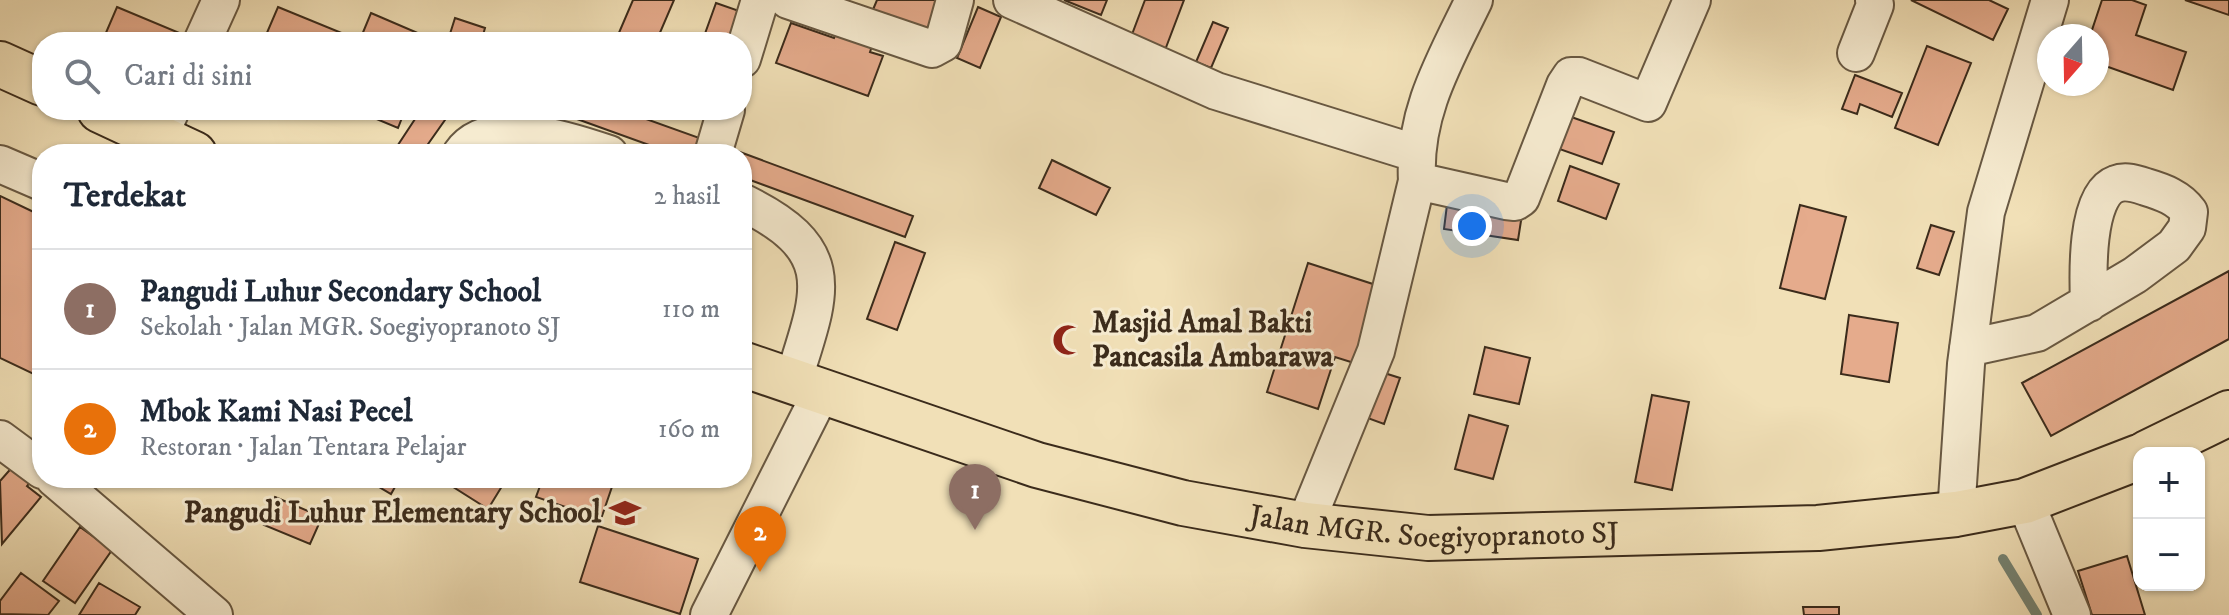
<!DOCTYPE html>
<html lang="id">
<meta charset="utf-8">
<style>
:root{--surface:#fff;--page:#f6f6f7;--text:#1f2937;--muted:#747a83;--line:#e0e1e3;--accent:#8f2418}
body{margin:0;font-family:"IM FELL DW Pica",serif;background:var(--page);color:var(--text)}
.controls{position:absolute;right:24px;bottom:24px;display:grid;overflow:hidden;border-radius:16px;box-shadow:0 2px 6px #0004}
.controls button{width:72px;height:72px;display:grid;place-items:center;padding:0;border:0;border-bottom:2px solid var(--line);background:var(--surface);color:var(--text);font:40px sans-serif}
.compass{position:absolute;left:2037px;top:24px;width:72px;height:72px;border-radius:50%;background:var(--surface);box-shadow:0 2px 6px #0004;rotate:200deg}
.you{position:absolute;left:1472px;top:226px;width:28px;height:28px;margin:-20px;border:6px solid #fff;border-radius:50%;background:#1a73e8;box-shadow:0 0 0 12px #1a73e833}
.badge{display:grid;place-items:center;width:52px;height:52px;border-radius:50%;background:var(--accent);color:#fff;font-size:26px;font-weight:700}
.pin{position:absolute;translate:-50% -66px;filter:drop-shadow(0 2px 4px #0008)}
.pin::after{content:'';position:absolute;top:42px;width:28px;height:24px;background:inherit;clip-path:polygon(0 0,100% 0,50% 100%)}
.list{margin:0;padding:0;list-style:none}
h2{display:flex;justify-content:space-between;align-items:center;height:104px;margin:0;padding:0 32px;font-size:34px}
h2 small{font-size:26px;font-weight:400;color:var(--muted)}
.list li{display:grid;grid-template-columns:52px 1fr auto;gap:24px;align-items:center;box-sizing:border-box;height:120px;padding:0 32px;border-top:2px solid var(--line)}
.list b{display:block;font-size:30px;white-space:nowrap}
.list p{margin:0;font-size:26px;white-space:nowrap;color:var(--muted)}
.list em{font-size:26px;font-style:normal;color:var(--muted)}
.icon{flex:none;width:44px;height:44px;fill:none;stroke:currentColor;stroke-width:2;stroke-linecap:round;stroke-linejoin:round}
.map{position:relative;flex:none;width:2229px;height:615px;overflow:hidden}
.search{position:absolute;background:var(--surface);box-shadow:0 2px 6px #0004;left:32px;top:32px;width:720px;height:88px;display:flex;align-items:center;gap:20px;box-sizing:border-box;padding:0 28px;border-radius:32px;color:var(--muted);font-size:30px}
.panel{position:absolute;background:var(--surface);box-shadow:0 2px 6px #0004;left:32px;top:144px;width:720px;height:344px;border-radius:32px}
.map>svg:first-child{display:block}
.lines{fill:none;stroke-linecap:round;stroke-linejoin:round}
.stream{stroke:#758373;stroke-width:10}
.building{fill:#e5ab8c;stroke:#3b2b1b;stroke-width:2}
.minor-casing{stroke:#685842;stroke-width:40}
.major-casing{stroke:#3b2b1b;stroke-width:48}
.minor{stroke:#f6ebd0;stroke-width:36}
.major{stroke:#f1e0b7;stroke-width:44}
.labels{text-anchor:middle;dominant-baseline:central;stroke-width:6;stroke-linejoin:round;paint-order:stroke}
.poi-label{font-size:30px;font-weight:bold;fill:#3b2b1b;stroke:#f6ebd0;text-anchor:start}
.street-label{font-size:30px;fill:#3b2b1b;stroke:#f6ebd0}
</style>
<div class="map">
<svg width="2229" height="615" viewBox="0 0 2229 615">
<rect width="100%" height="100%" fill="#f1e0b7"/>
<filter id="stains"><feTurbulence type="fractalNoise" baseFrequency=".0025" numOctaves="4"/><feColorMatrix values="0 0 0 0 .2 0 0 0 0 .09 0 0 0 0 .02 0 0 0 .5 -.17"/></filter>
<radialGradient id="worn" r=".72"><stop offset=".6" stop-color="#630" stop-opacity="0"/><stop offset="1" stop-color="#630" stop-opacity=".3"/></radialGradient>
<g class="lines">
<path class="stream" d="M2003,559L2037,615"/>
</g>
<path class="building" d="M633,0H674L656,42H615Z
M877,0H937L928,32L872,12Z
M1064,0H1107L1101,15Z
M1145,0H1184L1162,58L1128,45Z
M1911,0H1989L2008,9L1993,40Z
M2102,0H2132L2146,5L2136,35L2186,52L2173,90L2097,63V36H2090Z
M2185,0H2229V15Z
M716,3L745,13L734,42H702Z
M117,7L189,37L187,42H121L105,35Z
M278,7L349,36L346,42H263Z
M978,7L1001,17L980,68L957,58Z
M371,13L434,40L433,42H359Z
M455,18L485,28L481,42H464L449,37Z
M1213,22L1228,28L1211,68L1196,62Z
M791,23L834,38L836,33L872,46L870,52L883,56L868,96L776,63Z
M1927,46L1971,63L1938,145L1895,128Z
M1855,75L1902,93L1892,117L1860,104L1857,114L1842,109Z
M355,110H405L398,128Z
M421,110H452L421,154H392Z
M552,110H621L705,140L700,154H674Z
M1560,113L1614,132L1602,164L1548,145Z
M729,148L913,216L905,237L742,177V154H727Z
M1052,160L1110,188L1096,215L1039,188Z
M1570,166L1619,184L1606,219L1558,201Z
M0,196L42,216V378L0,358Z
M1448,197L1523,208L1518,240L1444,229Z
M1800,205L1846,217L1825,299L1780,288Z
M1931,225L1954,232L1939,275L1917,268Z
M895,242L925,253L897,330L867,319Z
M1308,263L1379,286L1354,363L1335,357L1318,409L1267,392Z
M2229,271V339L2051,436L2022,383Z
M1849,315L1898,323L1889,382L1841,374Z
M1485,347L1530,358L1519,404L1474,394Z
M1378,371L1400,378L1384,424L1362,416Z
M1652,395L1689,402L1672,490L1635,482Z
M1469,415L1508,426L1493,479L1455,469Z
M15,464L33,479L27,486L41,497L2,544L0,481Z
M364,478H400L391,494Z
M439,478H507L488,509Z
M543,478H615L601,519L536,497Z
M275,497L322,517L310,544L264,525Z
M598,526L698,559L680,614L580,582Z
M80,527L112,550L75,603L43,581Z
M2127,556L2145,615H2092L2078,571Z
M21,573L59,601L48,615L0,614V601Z
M99,583L140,607L135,615H79Z
M1803,607H1839V615H1804Z"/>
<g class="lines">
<defs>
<path id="minor" d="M788,0L932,49L943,43L955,0
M1012,0L1216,91L1415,153
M202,42L221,0
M1856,53L1875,5L1874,0
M742,59L760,0
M159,137L171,110
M461,154C489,113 571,141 609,154
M713,154L726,110
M0,164L42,182
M1417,181L1506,201L1515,202L1521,198L1565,85L1571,76H1579L1648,103L1692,0
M742,202C842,250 821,292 793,381
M1968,348L2037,333L2135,275L2174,246L2187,228L2189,212C2179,198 2163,192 2146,187C2137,184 2126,180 2116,184C2085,195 2088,277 2089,303
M0,439L42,470
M54,478L214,615
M2025,501L2072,615
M1956,514L1966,364L1986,212L2050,0
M1305,525L1376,351L1417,181C1413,113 1445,60 1474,0
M709,615L822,391"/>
<g id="major">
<path d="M0,64L42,83"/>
<path d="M100,110L194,154"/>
<path id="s1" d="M742,364L1037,465L1183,503L1305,525L1428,538L1818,528L1956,514L2025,501L2139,457"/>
<path d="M2147,453L2229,413"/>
</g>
</defs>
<use href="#minor" class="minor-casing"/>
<use href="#major" class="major-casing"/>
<use href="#minor" class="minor"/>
<use href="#major" class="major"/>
</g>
<defs>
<symbol id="mosque-bare" viewBox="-9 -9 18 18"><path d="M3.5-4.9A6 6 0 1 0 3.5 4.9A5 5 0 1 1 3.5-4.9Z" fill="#8f2418" stroke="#f6ebd0" stroke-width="2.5" paint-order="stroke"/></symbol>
<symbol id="school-bare" viewBox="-9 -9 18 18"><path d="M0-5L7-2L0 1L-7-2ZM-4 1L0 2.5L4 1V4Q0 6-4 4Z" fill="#8f2418" stroke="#f6ebd0" stroke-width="2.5" paint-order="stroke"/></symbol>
</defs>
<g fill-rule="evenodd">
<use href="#mosque-bare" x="1046" y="318" width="44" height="44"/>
<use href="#school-bare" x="603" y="491" width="44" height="44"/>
</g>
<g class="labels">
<g class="poi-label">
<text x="1092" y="323">Masjid Amal Bakti<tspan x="1092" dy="34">Pancasila Ambarawa</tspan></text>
<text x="601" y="513" text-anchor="end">Pangudi Luhur Elementary School</text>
</g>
<g class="street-label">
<text stroke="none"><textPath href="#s1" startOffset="716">Jalan MGR. Soegiyopranoto SJ</textPath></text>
</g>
</g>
<rect width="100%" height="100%" filter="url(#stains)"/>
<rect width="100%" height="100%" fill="url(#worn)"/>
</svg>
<div class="controls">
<button>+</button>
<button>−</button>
</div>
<svg class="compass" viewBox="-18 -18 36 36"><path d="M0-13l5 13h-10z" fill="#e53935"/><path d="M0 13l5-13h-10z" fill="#747a83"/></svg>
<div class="you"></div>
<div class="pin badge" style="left:975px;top:530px;background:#8d6e63">1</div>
<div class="pin badge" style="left:760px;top:572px;background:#e8710a">2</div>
<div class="search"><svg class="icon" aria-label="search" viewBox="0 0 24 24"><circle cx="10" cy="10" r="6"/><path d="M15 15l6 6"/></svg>Cari di sini</div>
<section class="panel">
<h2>Terdekat<small>2 hasil</small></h2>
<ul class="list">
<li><span class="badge" style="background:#8d6e63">1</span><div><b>Pangudi Luhur Secondary School</b><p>Sekolah · Jalan MGR. Soegiyopranoto SJ</p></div><em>110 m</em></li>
<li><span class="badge" style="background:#e8710a">2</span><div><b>Mbok Kami Nasi Pecel</b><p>Restoran · Jalan Tentara Pelajar</p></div><em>160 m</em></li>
</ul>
</section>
</div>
